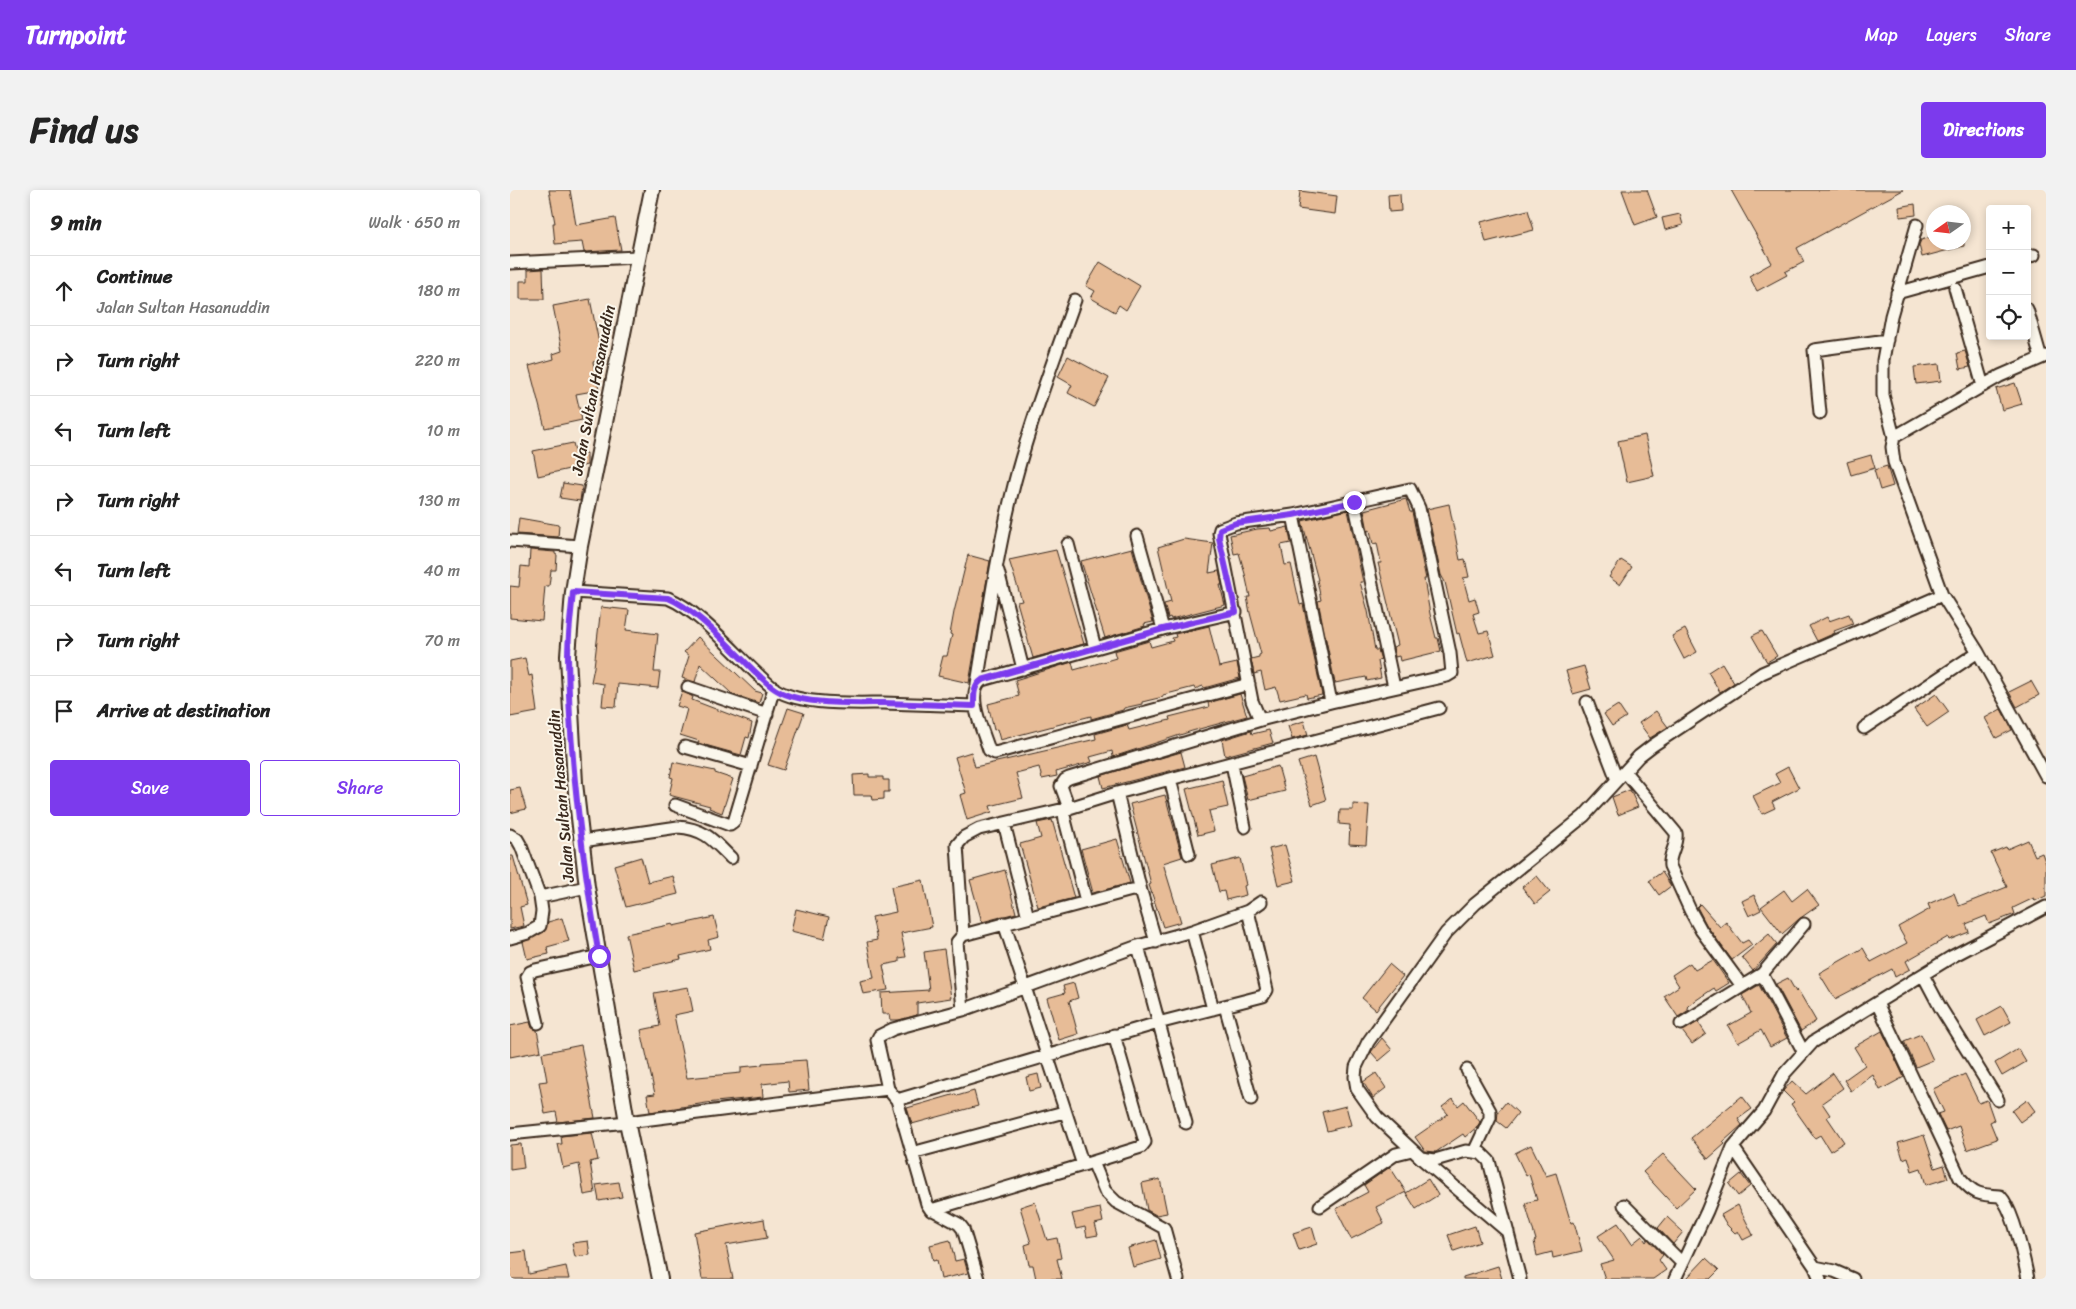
<!DOCTYPE html>
<meta charset="utf-8">
<style>
:root{--surface:#fff;--page:#f2f2f2;--text:#222;--muted:#767676;--line:#e0e0e0;--accent:#7c3aed}
body{margin:0;font-family:Sriracha,sans-serif;background:var(--page);color:var(--text)}
.controls{position:absolute;right:15px;top:15px;display:grid;overflow:hidden;border-radius:5px;box-shadow:0 2px 8px #0003}
.controls button{width:45px;height:45px;display:grid;place-items:center;padding:0;border:0;border-bottom:1px solid var(--line);background:var(--surface);color:var(--text);font:25px sans-serif}
.compass{position:absolute;left:1416px;top:15px;width:45px;height:45px;border-radius:50%;background:var(--surface);box-shadow:0 2px 8px #0003;rotate:256deg}
.stop{position:absolute;width:15px;height:15px;margin:-11px;border:4px solid #7c3aed;border-radius:50%;background:#fff}
.stop.end{background:#7c3aed;border-color:#fff;box-shadow:0 1px 5px #0008}
.list{margin:0;padding:0;list-style:none}
h2{display:flex;justify-content:space-between;align-items:center;height:65px;margin:0;padding:0 20px;font-size:21px}
h2 small{font-size:16px;font-weight:400;color:var(--muted)}
.list li{display:grid;grid-template-columns:32px 1fr auto;gap:15px;align-items:center;box-sizing:border-box;height:70px;padding:0 20px;border-top:1px solid var(--line)}
.list b{display:block;font-size:19px;white-space:nowrap}
.list p{margin:0;font-size:16px;white-space:nowrap;color:var(--muted)}
.list em{font-size:16px;font-style:normal;color:var(--muted)}
.actions{display:flex;gap:10px;padding:15px 20px}
.actions a{flex:1;padding:11px 0;border:1px solid var(--accent);border-radius:5px;text-align:center;font-size:18px;color:var(--accent)}
.actions .main{background:var(--accent);color:#fff}
.icon{flex:none;width:28px;height:28px;fill:none;stroke:currentColor;stroke-width:2;stroke-linecap:round;stroke-linejoin:round}
.map{position:relative;flex:none;width:1536px;height:1089px;overflow:hidden;border-radius:5px}
header{display:flex;align-items:center;gap:30px;box-sizing:border-box;height:70px;padding:0 25px;background:var(--accent);color:#fff}
header strong{font-size:24px}
nav{display:flex;gap:28px;margin-inline-start:auto;font-size:18px}
.intro{display:flex;align-items:center;justify-content:space-between;box-sizing:border-box;height:120px;padding:0 30px}
h1{margin:0;font-size:35px}
.button{padding:12px 22px;border-radius:5px;background:var(--accent);color:#fff;font-size:18px;font-weight:700}
main{display:flex;gap:30px;padding:0 30px}
aside{flex:1;background:var(--surface);border-radius:5px;box-shadow:0 2px 8px #0003}
.map>svg:first-child{display:block}
.building{fill:#e7bc97;stroke:#3b2a1e}
.lines{fill:none;stroke-linecap:round;stroke-linejoin:round}
.minor-casing{stroke:#3b2a1e;stroke-width:15}
.tertiary-casing{stroke:#3b2a1e;stroke-width:18}
.minor{stroke:#fbf7ec;stroke-width:11}
.tertiary{stroke:#fbf7ec;stroke-width:14}
.route{stroke:#7c3aed;stroke-width:6}
.labels{text-anchor:middle;dominant-baseline:central;stroke-width:4;stroke-linejoin:round;paint-order:stroke}
.street-label{font-size:16px;fill:#3b2a1e;stroke:#fbf7ec}
</style>
<header>
<strong>Turnpoint</strong>
<nav><a>Map</a><a>Layers</a><a>Share</a></nav>
</header>
<div class="intro"><h1>Find us</h1><a class="button">Directions</a></div>
<main>
<aside>
<h2>9 min<small>Walk · 650 m</small></h2>
<ul class="list">
<li><svg class="icon" aria-label="ahead" viewBox="0 0 24 24"><path d="M12 20V5M6 11l6-6 6 6"/></svg><div><b>Continue</b><p>Jalan Sultan Hasanuddin</p></div><em>180 m</em></li>
<li><svg class="icon" aria-label="right" viewBox="0 0 24 24"><path d="M7 20v-9h11M14 6l5 5-5 5"/></svg><div><b>Turn right</b></div><em>220 m</em></li>
<li><svg class="icon" aria-label="left" viewBox="0 0 24 24"><path d="M17 20v-9H6M10 6l-5 5 5 5"/></svg><div><b>Turn left</b></div><em>10 m</em></li>
<li><svg class="icon" aria-label="right" viewBox="0 0 24 24"><path d="M7 20v-9h11M14 6l5 5-5 5"/></svg><div><b>Turn right</b></div><em>130 m</em></li>
<li><svg class="icon" aria-label="left" viewBox="0 0 24 24"><path d="M17 20v-9H6M10 6l-5 5 5 5"/></svg><div><b>Turn left</b></div><em>40 m</em></li>
<li><svg class="icon" aria-label="right" viewBox="0 0 24 24"><path d="M7 20v-9h11M14 6l5 5-5 5"/></svg><div><b>Turn right</b></div><em>70 m</em></li>
<li><svg class="icon" aria-label="arrive" viewBox="0 0 24 24"><path d="M6 21V4h12l-3 4 3 4H6"/></svg><div><b>Arrive at destination</b></div></li>
</ul>
<div class="actions"><a class="main">Save</a><a>Share</a></div>
</aside>
<div class="map">
<svg width="1536" height="1089" viewBox="0 0 1536 1089">
<rect width="100%" height="100%" fill="#f5e5d2"/>
<filter id="ink" filterUnits="userSpaceOnUse"><feTurbulence type="fractalNoise" baseFrequency=".02" numOctaves="2"/><feDisplacementMap in="SourceGraphic" scale="10" xChannelSelector="R" yChannelSelector="G"/><feConvolveMatrix kernelMatrix="1 2 1 2 8 2 1 2 1" color-interpolation-filters="sRGB"/></filter>
<g filter="url(#ink)">
<path class="building" d="M39,0H60L66,35L105,28L111,60L74,62L72,52L45,54L43,33H45Z
M1112,0H1137L1147,27L1125,35Z
M1221,0H1393L1287,58L1294,72L1275,82L1277,85L1247,101L1239,86L1262,73Z
M790,1L827,6L825,24L788,19Z
M890,4L891,21L879,22L878,5Z
M1405,14L1406,25L1390,27L1389,17Z
M1018,20L1024,40L976,52L971,32Z
M1170,24L1173,35L1155,40L1152,28Z
M1424,46V52H1454V56L1412,67L1409,55L1411,50Z
M590,72L630,96L616,120L609,115L605,122L581,108L585,101L576,96Z
M33,79L34,109H10V91H18V80Z
M80,109L89,153H91L95,168L83,172L89,200L66,204L72,230L35,238L19,176L44,169L43,164L52,161L43,116Z
M1455,161L1460,177L1450,179L1447,163Z
M558,166L599,188L584,217L558,203L562,195L548,187Z
M1429,174L1431,191L1406,194L1404,177Z
M1505,193L1512,214L1492,220L1486,199Z
M1135,245L1144,286L1117,292L1108,251Z
M63,253L66,265L77,263V275L28,286L23,261Z
M1361,265L1365,278L1341,285L1337,272Z
M1377,276L1383,296L1370,300L1364,280Z
M53,293L72,296L70,311L50,308Z
M896,309L900,322H902L916,389H914L920,424L926,448H928L931,461L890,471L889,466L885,467L883,457L888,455L868,373H871L867,353L863,354L860,340L858,341L854,320Z
M939,314L950,370L955,369L959,387L953,388L959,410L965,408L969,422L963,424L969,443L978,441L985,465L957,473L949,443L947,444L935,392L931,385L917,319Z
M838,320L853,392H850L858,421L865,460H868L871,470L868,471L871,488L857,491L856,487L825,493L808,411L811,410L807,390H808L792,331Z
M9,328L49,335L48,347L7,344Z
M778,337L781,353L771,355L775,375L781,374L790,415L793,414L812,505L797,508L796,504L770,510L766,497L755,500L751,482L744,484L741,469L749,467V465L751,464L740,423L737,407H740L735,384L729,363L724,364L720,345L747,339L760,338L761,341Z
M674,349L703,353L699,383L709,381L712,395H710L715,415L661,429L660,427L658,428L654,414L661,412L648,357Z
M622,358L643,432L634,434L635,436L595,448L571,371Z
M20,360L45,362V364L47,365L46,380H41L39,396H35L32,431L0,428V396L9,397L11,376L19,377Z
M546,360L574,454L523,468L507,412L512,411L499,370Z
M458,365L480,371L459,493L428,486L433,466H437L442,445L440,444L444,422Z
M1111,370L1122,377L1110,395L1099,387Z
M91,417L119,420L116,440L148,444L144,482H150L148,498L108,494L106,517L92,516L94,494L81,492L84,477Z
M1339,424L1343,434L1324,441L1325,443L1307,451L1299,436L1317,427L1319,431Z
M699,436L709,477L727,473L730,488L694,498L693,496L685,499L684,497L653,505V507L632,512V514L614,518L613,520L581,529V526L490,550L487,539L484,540L478,514L509,506L505,490L562,472L564,480L589,473L606,468L604,461L639,451L641,457L663,451L662,448L666,447L665,444Z
M1175,439L1187,462L1174,469L1162,446Z
M1252,441L1267,466L1257,472L1242,446Z
M188,447L245,501L252,503L249,513L222,504L190,474L185,492L175,491V489L172,488L179,466L174,462Z
M15,468L19,486L22,485L27,522L0,527V471Z
M1212,473L1224,493L1210,502L1198,482Z
M1074,476L1081,499L1063,504L1056,481Z
M1521,491L1529,505L1507,517L1499,502Z
M172,501L183,507L182,510L242,533L239,548L236,547L231,565L188,553L189,551L170,545L177,519L167,516Z
M730,504L737,526L682,541L603,567L602,561L580,567L582,572L546,582L547,586L532,589L529,577L506,583L513,608L480,616L482,622L457,630L450,605L456,603L445,567L461,562L465,577L586,549L585,544L617,535L619,540L660,530L659,527L699,517L698,513Z
M1426,504L1439,522L1417,537L1404,519Z
M1108,515L1116,527L1102,536L1094,524Z
M278,518L294,523L274,580L258,575Z
M1491,519L1502,540L1486,548L1475,528Z
M1146,521L1158,537L1140,548L1129,533Z
M794,531L798,545L782,549L778,536Z
M759,540L763,553L715,566L712,550L741,541L742,544Z
M671,562L675,577L593,598L590,586Z
M804,567L816,610L802,615L788,572Z
M163,572L205,581V583L223,589L212,623L199,618L200,616L159,605L163,588L160,587Z
M768,576L775,601L738,610L732,586Z
M1278,577L1289,598L1262,612L1265,618L1252,624L1243,606L1270,593L1265,584Z
M359,584V587H373V590H379V602H374V609L363,610L362,605H344L343,585Z
M712,590L718,617L699,621L704,641L688,645L676,599Z
M10,598L16,619L0,623V600Z
M1120,600L1128,617L1108,625L1102,607Z
M655,605L672,667L653,673L671,732L653,737L639,695L641,694L620,614Z
M843,614L859,615L856,655L839,654L840,635L829,634L830,620H843Z
M542,630L564,708L528,717L510,654L531,648L527,633Z
M607,649L620,693L583,703L571,659Z
M1518,650L1525,666L1532,663L1536,674V706L1525,711L1524,708L1503,718L1505,724L1479,734L1476,726L1456,734L1459,742L1439,750L1438,747L1396,771L1400,779L1385,787L1382,779L1325,809L1309,783L1353,758L1361,772L1397,753L1388,737L1420,719L1418,714L1444,703L1449,716L1497,697L1481,663L1496,657L1497,659Z
M775,655L785,691L768,695L759,659Z
M0,666H3L17,715L10,717L14,736L0,739Z
M131,667L138,692L163,686L168,704L116,717L104,675Z
M730,668L736,695L734,696L736,705L716,710L714,701L709,702L702,675Z
M495,680L506,723L472,732L460,690Z
M1152,682L1161,696L1149,705L1139,691Z
M1027,686L1040,702L1025,714L1012,697Z
M413,690L422,737L391,743L396,767L389,768V772L373,775L378,800L353,804L350,791L364,788L357,752L367,750L362,727L386,722L381,697Z
M1297,699L1309,715L1289,729L1272,744L1251,717L1274,700L1282,711Z
M1244,705L1251,720L1239,726L1232,711Z
M1190,714L1210,737L1216,732L1232,753L1238,750L1242,755L1222,770L1197,736L1187,717Z
M286,719L319,727L314,749L281,741Z
M204,727L209,747L198,750L200,759L170,766L171,769L124,780L116,744L163,734V736Z
M52,728L59,751L37,757L39,764L17,769L13,752L34,742L38,732Z
M1259,744L1267,754L1243,781L1232,767Z
M434,759L441,808L407,813V825L389,830H380L379,824H372L371,803L419,800L414,762Z
M1203,770L1219,793L1206,801L1204,798L1179,815L1177,817L1179,820L1168,827L1154,806L1169,796L1162,785L1180,773L1185,780Z
M879,774L893,786L866,820L852,808Z
M1278,788L1286,802L1288,800L1306,831L1291,841L1266,794Z
M564,793L568,808L559,811L568,844L549,850L537,808L555,803L553,796Z
M1249,795L1277,848L1260,857L1251,840L1228,853L1218,836L1241,823L1232,805Z
M178,797L183,821L164,825L177,888L231,883V877L252,875V873L296,870L299,900L279,902L278,891L252,894L253,907L196,913L140,922L137,905L145,904L131,840L150,836L144,803Z
M1492,816L1501,832L1475,846L1467,830Z
M20,832L22,838L27,840L31,861L0,867V836Z
M1188,832L1196,844L1182,854L1172,841Z
M1372,841L1394,887L1370,900L1363,885L1341,901L1334,890L1355,875L1344,857Z
M1411,844L1423,870L1406,877L1394,851Z
M872,848L882,860L869,871L861,862Z
M71,855L85,928L48,932L46,922L35,924L29,892L37,891L32,863Z
M1508,859L1516,872L1492,886L1485,873Z
M866,883L876,898L863,908L853,892Z
M1323,883L1333,898L1312,913L1320,925L1317,927L1334,952L1320,961L1310,945L1305,948L1281,914L1284,912L1273,901L1282,891L1296,904Z
M528,884L531,898L519,901L516,887Z
M1455,884L1469,913L1477,910L1484,930L1480,932L1487,949L1457,960L1449,936L1436,941L1428,924L1434,922L1423,899Z
M464,901L468,916L402,934L397,918L446,904L447,906Z
M1232,906L1242,919L1228,929L1232,935L1213,952L1215,954L1198,969L1181,948Z
M943,909L948,916L954,911L970,932L967,937L955,947L953,944L926,962L915,961L905,947L938,924L932,917Z
M1517,910L1525,921L1510,932L1502,921Z
M996,912L1008,923L996,938L987,931L988,922Z
M836,916L841,935L817,941L812,922Z
M82,943L88,970L80,972L85,1003L74,1005L69,974L53,978L48,954H52L51,946Z
M1414,945L1425,978L1434,975L1438,988L1416,995L1411,978L1402,981L1398,967L1393,969L1388,953Z
M11,954L14,978L0,980V955Z
M1021,955L1036,986L1046,983L1061,1033L1064,1032L1072,1061L1043,1068L1042,1062L1027,1066L1024,1051L1026,1050L1015,1013L1027,1010L1019,984L1016,986L1005,963Z
M1153,964L1186,999L1166,1018L1133,982Z
M880,977L896,1002L866,1017L874,1033L841,1049L826,1019L858,1002L854,995Z
M1231,984L1240,996L1228,1006L1219,994Z
M650,989L657,1023L646,1025L637,1020L632,993Z
M918,989L928,1005L906,1019L896,1003Z
M109,992L112,1007L89,1011L86,995Z
M525,1012L537,1050L547,1048L551,1068L547,1069L552,1089H526L523,1075H519L515,1055L521,1053L510,1017Z
M1228,1015L1243,1045L1233,1050L1228,1041L1225,1043L1217,1035L1211,1025Z
M590,1018L593,1032L585,1034L588,1045L577,1047L575,1037L566,1039L562,1024Z
M1157,1027L1173,1042L1163,1054L1148,1038Z
M254,1029L257,1048L216,1055L223,1089H192L184,1042Z
M1108,1033L1122,1054L1132,1046L1136,1052L1138,1049L1153,1065L1149,1070L1156,1080L1143,1089H1095L1090,1074L1104,1070L1088,1046Z
M965,1036L970,1052L944,1061L938,1045Z
M802,1037L807,1054L789,1060L783,1043Z
M440,1050L445,1071L454,1069L458,1083L431,1089L427,1070L423,1071L420,1055Z
M646,1050L651,1069L623,1077L618,1058Z
M78,1051L80,1065L65,1067L62,1053Z
M16,1061L19,1084L56,1076L59,1089H0V1063Z
M1196,1068L1209,1080L1200,1089H1176Z
M988,1076L992,1089H953V1087Z"/>
<g class="lines">
<defs>
<path id="minor" d="M1517,67L1524,65
M0,73L127,67
M1445,98L1473,196
M1387,103L1480,77
M1517,119L1531,168
M1536,166L1490,186L1384,247L1382,257L1384,272L1432,405L1468,462L1536,586
M1310,223L1304,160L1377,150
M1384,247L1373,205V170L1381,126L1407,35
M844,311L884,497
M783,325L821,512L754,529L748,525L742,511L709,343L710,339L726,333Z
M783,325L900,299L909,318L940,463L942,483L937,486L821,512
M627,346L653,439
M0,351L70,356
M558,354L585,458
M488,381L513,479
M63,402L158,408C194,423 231,472 262,497C286,516 343,513 373,513C404,514 434,515 465,516
M726,422L653,439L472,490C454,503 474,543 479,560L485,563L739,494
M467,494C478,426 488,357 505,291C521,230 544,169 565,110
M178,497L257,524
M1077,512L1107,590
M1354,538L1468,462
M175,557L241,576
M722,574L735,637
M1115,582L1166,643C1168,655 1158,665 1160,676L1180,720L1191,740L1232,796
M660,589L679,664
M607,603L631,701
M165,615L220,635L224,632L264,498
M494,633L518,727
M0,645L7,649L11,656L30,707
M72,651L168,637C195,639 203,650 221,668
M576,711L555,630L554,623L559,618L607,603L929,518
M682,741L703,819
M453,745L447,655L454,647L469,639L559,618L551,596L555,590L559,588L754,529
M0,748L18,743L30,736L32,721L30,707L77,697
M628,756L676,933
M1413,785L1430,817L1488,910
M1367,813L1450,988C1464,1004 1469,1005 1490,1006C1504,1020 1514,1069 1518,1089
M715,816L741,909
M453,820L447,752L453,745L622,700L631,701L646,752
M28,833L17,787L20,782L25,780L89,766
M1171,834L1252,784
M1293,861L1252,784L1294,734
M957,880L980,921V928L964,962
M378,899L387,910L417,1014L421,1020L573,975L494,733
M387,910L648,833L753,806L757,800L738,721
M0,944L117,932L378,899L367,850L369,846L383,839L453,820L628,756L682,741L738,721L751,712
M1223,957L1305,1077L1310,1089
M402,963L554,922
M912,969L998,1042
M583,972L595,1001L606,1012L654,1038L668,1089
M573,975L631,957L635,952L604,845
M1114,1015L1172,1073
M810,1016L886,964L902,960
M423,1020L449,1034L453,1039L468,1089
M1305,1077L1324,1081L1343,1089
M1010,1089L979,971L971,963L956,961L925,970L911,968L867,927L847,899L845,887L846,877L858,852L936,743L965,714L1074,626L1129,566L1142,556L1252,483L1432,405
M1165,1089L1197,1021L1223,957L1254,921L1274,884L1303,852L1443,766L1536,717"/>
<path id="tertiary" d="M142,0L70,356L63,402L58,466L65,593L77,697L117,932L150,1089"/>
</defs>
<use href="#minor" class="minor-casing"/>
<use href="#tertiary" class="tertiary-casing"/>
<use href="#minor" class="minor"/>
<use href="#tertiary" class="tertiary"/>
</g>
</g>
<g class="lines" filter="url(#ink)">
<path class="route" d="M89,766C72,668 59,567 58,467C58,446 61,424 63,402L158,408C193,422 231,472 262,497C286,516 344,513 373,513C404,514 434,515 464,516C464,506 463,496 472,490L653,439L726,422L709,348L710,339L726,333L783,325L844,312"/>
</g>
<g class="labels">
<g class="street-label">
<text transform="translate(83 200) rotate(-79)">Jalan Sultan Hasanuddin</text>
<text transform="translate(51 606) rotate(-95)">Jalan Sultan Hasanuddin</text>
</g>
</g>
</svg>
<div class="controls">
<button>+</button>
<button>−</button>
<button><svg class="icon" aria-label="locate" viewBox="0 0 24 24"><circle cx="12" cy="12" r="6"/><path d="M12 2v4M12 18v4M2 12h4M18 12h4"/></svg></button>
</div>
<svg class="compass" viewBox="-18 -18 36 36"><path d="M0-13l5 13h-10z" fill="#e53935"/><path d="M0 13l5-13h-10z" fill="#767676"/></svg>
<div class="stop" style="left:89px;top:766px"></div>
<div class="stop end" style="left:844px;top:312px"></div>
</div>
</main>
